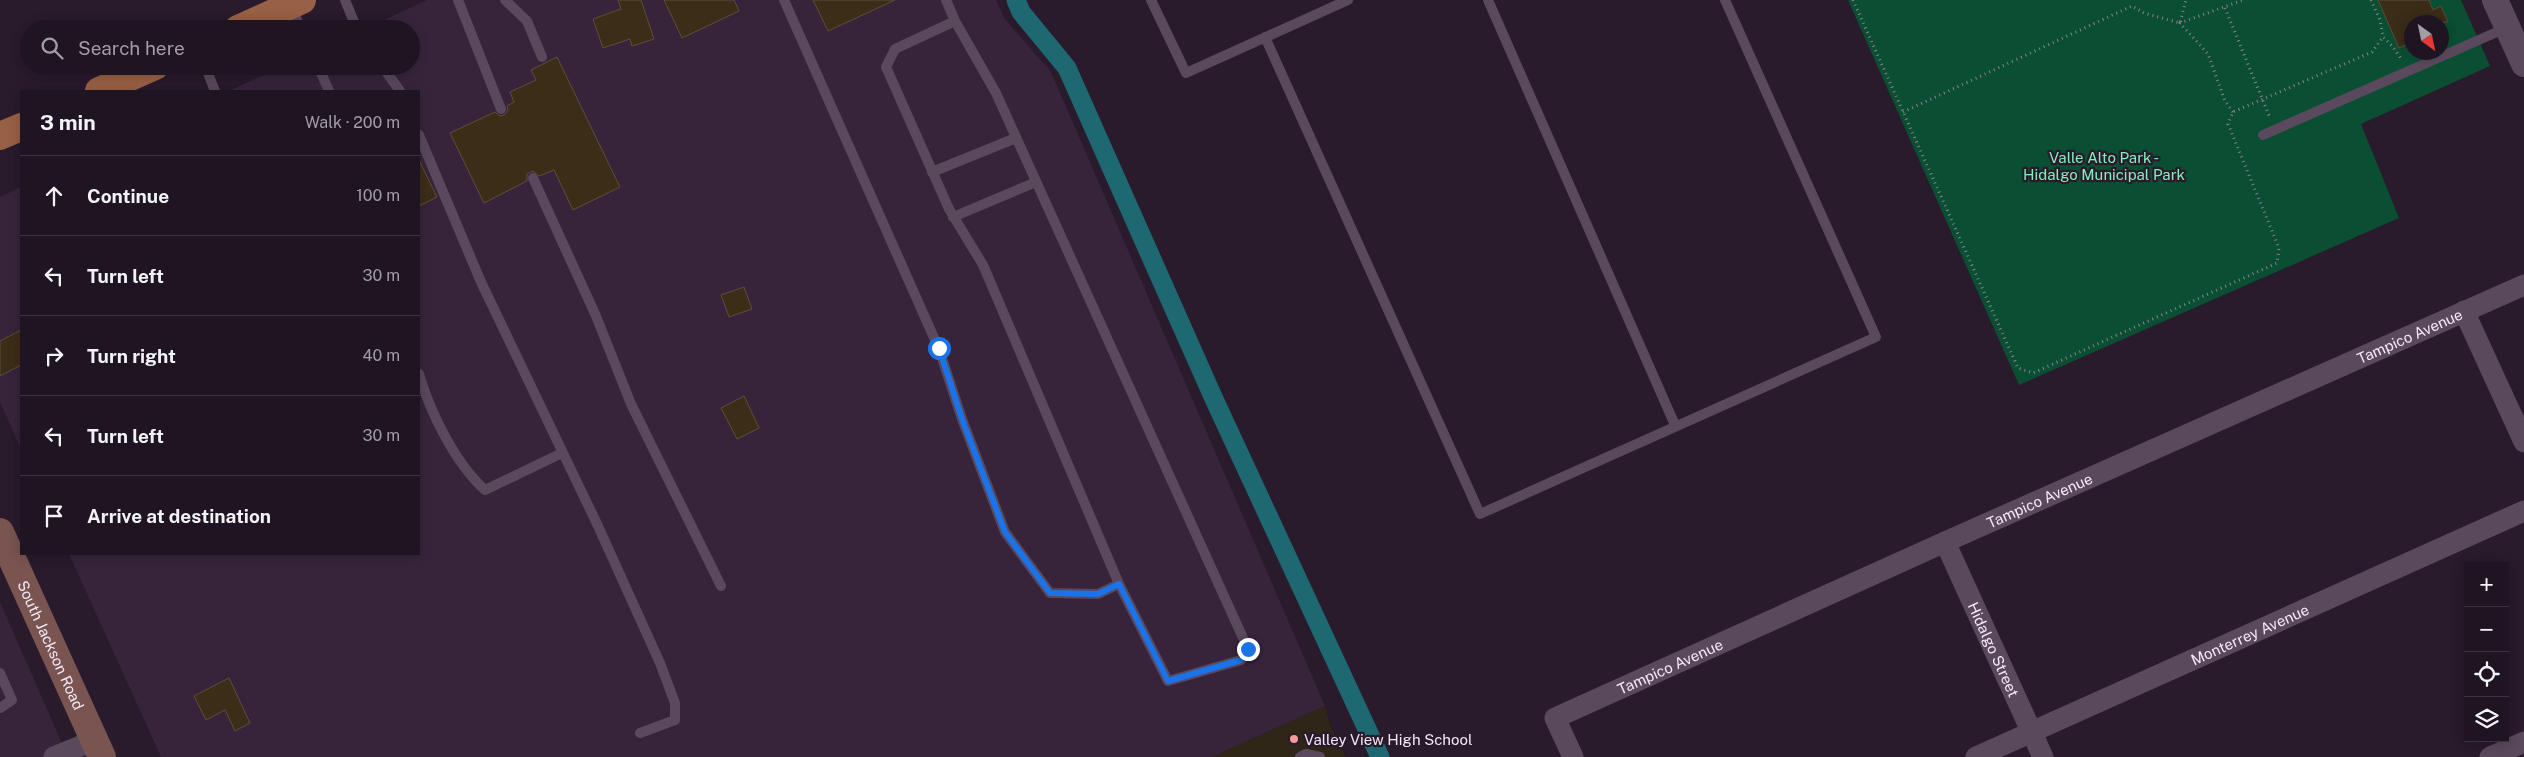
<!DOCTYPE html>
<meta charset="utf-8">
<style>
:root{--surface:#1f1421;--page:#271d2a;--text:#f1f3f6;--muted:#a19ea5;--line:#3c333f}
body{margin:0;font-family:"Public Sans",sans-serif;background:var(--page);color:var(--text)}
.controls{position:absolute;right:15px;bottom:15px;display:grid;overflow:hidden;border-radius:0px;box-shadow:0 2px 12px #0003}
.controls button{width:45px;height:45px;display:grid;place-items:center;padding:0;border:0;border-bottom:1px solid var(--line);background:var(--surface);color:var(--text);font:25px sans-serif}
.compass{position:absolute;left:2404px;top:15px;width:45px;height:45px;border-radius:50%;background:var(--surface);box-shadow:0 2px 12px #0003;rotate:147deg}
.stop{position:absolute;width:15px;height:15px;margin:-11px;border:4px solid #1a73e8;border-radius:50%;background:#fff}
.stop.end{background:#1a73e8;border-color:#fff;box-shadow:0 1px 5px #0008}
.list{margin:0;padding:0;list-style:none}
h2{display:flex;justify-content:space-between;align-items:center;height:65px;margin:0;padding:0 20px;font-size:21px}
h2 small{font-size:16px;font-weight:400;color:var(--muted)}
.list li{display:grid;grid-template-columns:32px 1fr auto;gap:15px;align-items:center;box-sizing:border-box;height:80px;padding:0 20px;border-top:1px solid var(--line)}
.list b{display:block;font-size:19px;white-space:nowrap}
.list em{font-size:16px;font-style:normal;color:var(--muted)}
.icon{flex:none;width:28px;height:28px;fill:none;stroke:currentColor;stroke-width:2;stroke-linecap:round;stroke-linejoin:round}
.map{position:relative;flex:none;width:2524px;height:757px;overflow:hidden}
.search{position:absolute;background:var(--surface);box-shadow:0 2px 12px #0003;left:20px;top:20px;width:400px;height:55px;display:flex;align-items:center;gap:12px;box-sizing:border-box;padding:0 18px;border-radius:28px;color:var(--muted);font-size:19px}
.panel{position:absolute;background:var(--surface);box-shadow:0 2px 12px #0003;left:20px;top:90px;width:400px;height:465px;border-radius:0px}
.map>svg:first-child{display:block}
.built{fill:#37243b}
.education{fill:#302617}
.green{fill:#0a4e33;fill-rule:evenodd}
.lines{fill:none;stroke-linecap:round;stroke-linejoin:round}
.canal{stroke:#1e6872;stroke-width:19}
.building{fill:#3c2d18;stroke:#5e4e38}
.path{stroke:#8e8190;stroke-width:3;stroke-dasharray:1 4;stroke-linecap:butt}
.service{stroke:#5a485d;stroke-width:10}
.minor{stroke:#5a485d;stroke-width:21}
.tertiary{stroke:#5a485d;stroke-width:26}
.secondary{stroke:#795451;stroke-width:28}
.primary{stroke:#986045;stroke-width:28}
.route{stroke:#1a73e8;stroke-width:6}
.poi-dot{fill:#f59b9c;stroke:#291a2c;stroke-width:2}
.labels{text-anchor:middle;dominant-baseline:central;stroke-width:4.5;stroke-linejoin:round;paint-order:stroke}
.park-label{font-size:15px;fill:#86ecba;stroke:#291a2c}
.street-label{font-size:15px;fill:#f3e9f5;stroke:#291a2c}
.poi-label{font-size:15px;fill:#f3e9f5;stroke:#291a2c;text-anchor:start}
</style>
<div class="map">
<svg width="2524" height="757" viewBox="0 0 2524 757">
<rect width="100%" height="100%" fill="#291a2c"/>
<path class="built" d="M427,0H996L1005,19L1051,72L1325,706L1212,757H161L69,554H419V91H229L283,66H411V29H365Z
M21,187V449L0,402V197Z
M0,602L68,757H0Z"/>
<path class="education" d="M1325,706L1330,725L1346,757H1212Z"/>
<path class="green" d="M1848,0H2461L2490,66L2361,124L2399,218L2019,385ZM2412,22H2442V52H2412Z"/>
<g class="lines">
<path class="canal" d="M1016,0L1021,12L1067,68L1214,399L1380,757"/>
</g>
<path class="building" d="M618,0H641L654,39L632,46L630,39L603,48L593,19L621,9Z
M664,0H734L739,11L682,38Z
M813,0H895L828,31Z
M2378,0H2429L2433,10L2441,6L2448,22H2412V42L2399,48Z
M557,57L620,187L573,210L554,170L539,176L533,171L527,174V181L484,203L450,133L495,112L500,116L504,115L508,110L507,106L514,102L510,92L536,80L531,70Z
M419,160L437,197L419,206Z
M744,287L752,309L729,317L721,295Z
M21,330V365L0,376V341Z
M744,396L759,428L737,439L721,408Z
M229,678L250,723L235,731L225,710L206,720L194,696Z"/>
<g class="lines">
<path class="path" d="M1853,0L2018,368L2033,373L2277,263L2279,248L2228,124L2233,112L2372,52L2383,37
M2371,0L2380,20L2383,37L2393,47L2402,60
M2225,8L2270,118
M1903,112L2132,6L2144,13L2180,23L2186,0
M2233,112L2225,101L2208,54L2180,23L2243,0"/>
<path class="service" d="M345,0L357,29
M458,0L501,109
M505,0L527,21L542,57
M784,0L939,349L962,419L1005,532L1050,593L1098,594L1119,584L1168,681L1241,660L1248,649L996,93L955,21L946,0
M1151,0L1186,73L1348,0
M1488,0L1675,425
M291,6L301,29
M955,21L895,49L886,67L949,209L983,265L1119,584
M1265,37L1480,514L1876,337L1725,0
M205,66L215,91
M318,66L329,91
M382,66L400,91
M419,135L481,282L598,526L660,663L675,703V720L640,733
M2263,135L2506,28
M932,172L1016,138
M533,178L596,316L631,404L721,586
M953,217L1036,182
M419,374C430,412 455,463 485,490L562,453
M0,673L12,700L0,708
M1300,757L1306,754L1320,757"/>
<g class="minor">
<path d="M2464,311L2524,442"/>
<path id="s1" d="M1945,542L2043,757"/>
<path d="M54,757L95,740"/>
<path id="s2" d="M1573,757L1555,718L1945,542L2524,285"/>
<path id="s3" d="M1976,757L2524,511"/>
<path d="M2490,757L2524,742"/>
</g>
<path class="tertiary" d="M2495,0L2524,64"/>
<path class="secondary" id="s4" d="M0,532L102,757"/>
<path class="primary" d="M238,29L302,0
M99,91L155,66
M0,136L21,127"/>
</g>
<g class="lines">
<path class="route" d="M939,348L962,419L1005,532L1050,593L1098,594L1119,584L1168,681L1241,660L1248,649"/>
</g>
<circle class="poi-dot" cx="1294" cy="739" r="5"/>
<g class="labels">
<g class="park-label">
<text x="2104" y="157">Valle Alto Park -<tspan x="2104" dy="17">Hidalgo Municipal Park</tspan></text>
</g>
<g class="street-label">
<text stroke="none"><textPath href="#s2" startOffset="979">Tampico Avenue</textPath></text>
<text stroke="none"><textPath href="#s2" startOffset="574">Tampico Avenue</textPath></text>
<text stroke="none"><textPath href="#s3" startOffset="300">Monterrey Avenue</textPath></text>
<text stroke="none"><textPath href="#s4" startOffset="124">South Jackson Road</textPath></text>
<text stroke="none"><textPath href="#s1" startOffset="118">Hidalgo Street</textPath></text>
<text stroke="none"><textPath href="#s2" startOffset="169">Tampico Avenue</textPath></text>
</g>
<g class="poi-label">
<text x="1304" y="739">Valley View High School</text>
</g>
</g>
</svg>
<div class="controls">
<button>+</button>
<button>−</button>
<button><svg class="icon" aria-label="locate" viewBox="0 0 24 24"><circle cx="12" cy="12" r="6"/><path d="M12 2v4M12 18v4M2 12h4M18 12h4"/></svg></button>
<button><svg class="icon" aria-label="layers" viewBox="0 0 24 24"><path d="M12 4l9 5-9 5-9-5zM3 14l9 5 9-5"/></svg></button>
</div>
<svg class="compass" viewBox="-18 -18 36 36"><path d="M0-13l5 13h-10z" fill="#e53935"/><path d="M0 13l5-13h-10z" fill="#a19ea5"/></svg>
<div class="stop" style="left:939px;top:348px"></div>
<div class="stop end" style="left:1248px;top:649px"></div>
<div class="search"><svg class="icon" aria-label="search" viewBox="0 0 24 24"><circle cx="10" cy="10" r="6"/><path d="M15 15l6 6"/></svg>Search here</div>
<section class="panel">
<h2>3 min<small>Walk · 200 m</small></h2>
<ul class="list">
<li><svg class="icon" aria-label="ahead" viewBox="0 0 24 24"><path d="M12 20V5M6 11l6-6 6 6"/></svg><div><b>Continue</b></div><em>100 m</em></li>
<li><svg class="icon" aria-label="left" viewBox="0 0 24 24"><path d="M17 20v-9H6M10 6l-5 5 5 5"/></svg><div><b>Turn left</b></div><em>30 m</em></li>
<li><svg class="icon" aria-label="right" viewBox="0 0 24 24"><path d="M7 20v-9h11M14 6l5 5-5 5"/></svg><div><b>Turn right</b></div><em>40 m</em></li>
<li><svg class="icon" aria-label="left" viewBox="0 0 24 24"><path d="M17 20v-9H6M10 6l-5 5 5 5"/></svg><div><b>Turn left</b></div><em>30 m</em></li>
<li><svg class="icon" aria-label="arrive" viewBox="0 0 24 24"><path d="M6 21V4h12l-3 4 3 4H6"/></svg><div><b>Arrive at destination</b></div></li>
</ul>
</section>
</div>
